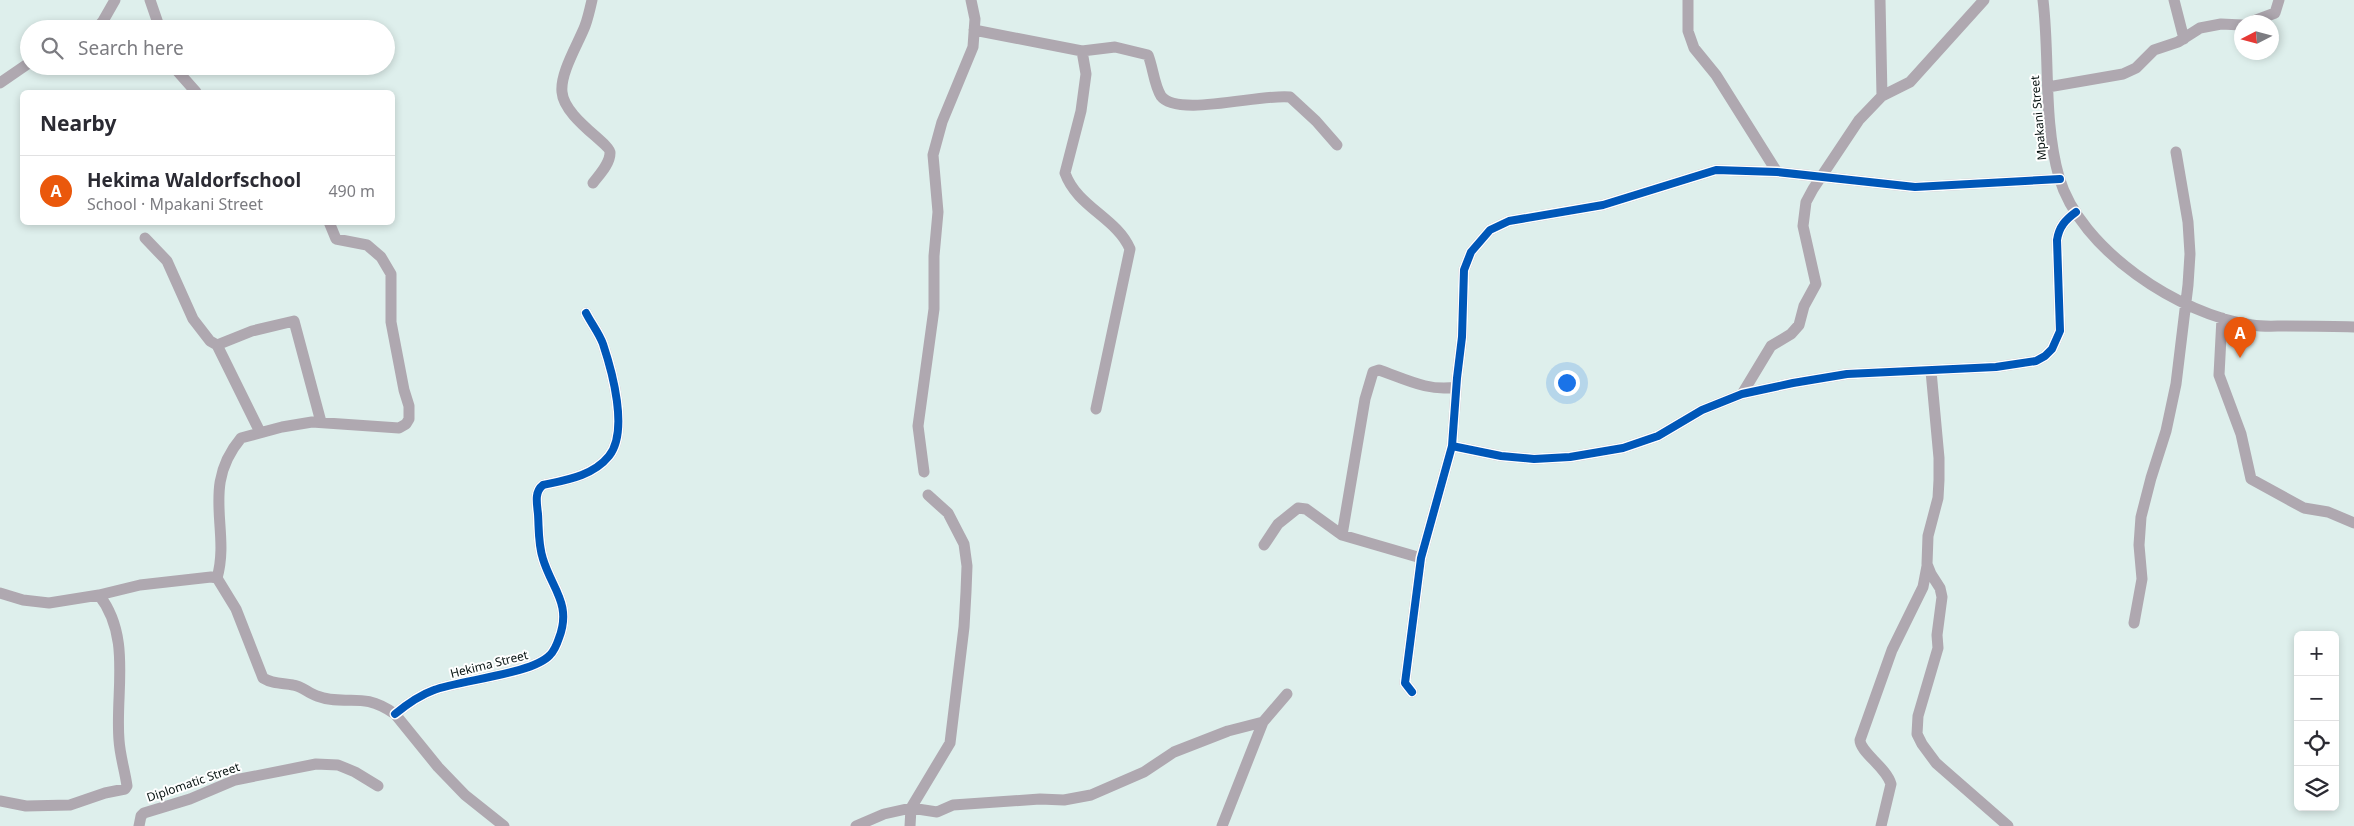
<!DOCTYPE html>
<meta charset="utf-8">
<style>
:root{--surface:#fff;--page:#f7f7f7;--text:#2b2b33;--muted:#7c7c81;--line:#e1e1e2;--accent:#ea580c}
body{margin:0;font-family:"Noto Sans",sans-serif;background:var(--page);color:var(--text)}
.controls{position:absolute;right:15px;bottom:15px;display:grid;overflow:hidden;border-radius:8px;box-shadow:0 2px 8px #0003}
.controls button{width:45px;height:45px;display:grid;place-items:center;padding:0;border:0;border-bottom:1px solid var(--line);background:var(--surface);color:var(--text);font:25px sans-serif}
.compass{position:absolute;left:2234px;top:15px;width:45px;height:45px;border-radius:50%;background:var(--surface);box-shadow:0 2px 8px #0003;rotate:264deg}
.you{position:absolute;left:1566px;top:382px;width:18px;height:18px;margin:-12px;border:4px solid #fff;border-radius:50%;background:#1a73e8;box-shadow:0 0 0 8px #1a73e833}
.badge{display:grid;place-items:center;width:32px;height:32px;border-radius:50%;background:var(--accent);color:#fff;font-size:16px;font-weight:700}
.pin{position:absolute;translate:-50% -41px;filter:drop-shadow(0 1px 2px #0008)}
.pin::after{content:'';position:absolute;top:26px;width:18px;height:15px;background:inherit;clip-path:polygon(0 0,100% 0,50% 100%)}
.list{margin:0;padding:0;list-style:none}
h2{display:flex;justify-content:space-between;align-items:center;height:65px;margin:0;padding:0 20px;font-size:21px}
h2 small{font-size:16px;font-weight:400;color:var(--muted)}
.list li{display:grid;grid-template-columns:32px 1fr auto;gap:15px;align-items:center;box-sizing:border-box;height:70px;padding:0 20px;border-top:1px solid var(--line)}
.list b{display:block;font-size:19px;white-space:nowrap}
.list p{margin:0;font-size:16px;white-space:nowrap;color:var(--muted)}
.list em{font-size:16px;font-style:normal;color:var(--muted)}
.icon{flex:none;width:28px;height:28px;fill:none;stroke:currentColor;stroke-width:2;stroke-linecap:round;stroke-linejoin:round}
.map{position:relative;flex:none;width:2354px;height:826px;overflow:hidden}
.search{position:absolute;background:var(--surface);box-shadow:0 2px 8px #0003;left:20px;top:20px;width:375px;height:55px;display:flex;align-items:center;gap:12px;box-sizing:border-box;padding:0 18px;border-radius:28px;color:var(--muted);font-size:19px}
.panel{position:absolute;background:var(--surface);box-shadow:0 2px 8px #0003;left:20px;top:90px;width:375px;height:135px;border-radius:8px}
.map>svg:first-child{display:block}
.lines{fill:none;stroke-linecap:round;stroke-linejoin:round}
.minor{stroke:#afa8b0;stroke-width:11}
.cycleway-casing{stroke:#fff;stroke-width:11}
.cycleway{stroke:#0057b8;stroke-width:8}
.labels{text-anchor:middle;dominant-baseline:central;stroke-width:4;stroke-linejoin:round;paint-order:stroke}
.street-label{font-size:12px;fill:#071311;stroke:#fff}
</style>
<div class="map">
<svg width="2354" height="826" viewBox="0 0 2354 826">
<rect width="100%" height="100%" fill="#deefec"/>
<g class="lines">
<path class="minor" d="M150,0L160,29
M592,0C590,9 588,18 585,26C578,44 560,73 562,92C564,118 611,144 610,153C610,164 599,175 593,183
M1688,0V31L1694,48L1716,75L1777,172
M1880,0L1882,96
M2043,0C2050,58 2043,120 2059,177C2080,250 2180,315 2252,325C2263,327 2275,326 2286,326C2309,326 2331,326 2354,327
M2174,0L2184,39
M2251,22L2275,13L2279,0
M96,29L103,21L115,0
M974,30L1082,51L1086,74L1081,111L1065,173C1077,207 1117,218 1130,249L1096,409
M1082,51L1115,47L1148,55C1153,67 1154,85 1161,96C1177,118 1263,93 1290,97L1316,121L1337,145
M173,66L196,92
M0,83L29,63
M2048,87L2123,74L2136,68L2154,50L2178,42L2200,28L2221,24L2242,25
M145,238L167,261L193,319L210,341L217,345L260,432
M2222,318L2219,375L2241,434L2251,479L2304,508L2328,512L2354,523
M217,345L252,331L294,321L321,422
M1931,371L1939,458V480L1938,498L1928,536L1927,564L1931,574L1940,588L1942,597L1937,635L1938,648L1918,716L1917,734L1922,744L1936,763L2008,826
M1742,394L1771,346L1791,334L1799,325L1804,306L1816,284L1803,226L1806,202L1813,189L1859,120L1882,96L1910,82L1984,0
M1452,446L1501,456L1534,459L1570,457L1623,448L1658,436L1702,410L1742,394L1793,383L1847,374L1996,367L2036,361L2045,356L2052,349L2060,331L2057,240C2059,227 2065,220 2076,212
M924,472L918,426L934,309V256L938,212L933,155L942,122L973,47L975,19L971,0
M1342,535L1365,399L1373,372L1379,370C1405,379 1429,392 1456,387
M1264,545L1278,524L1298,508L1306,509L1342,535L1421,558
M217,578C231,529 200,487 241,438L282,427L312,422L399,428L406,424L409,419V406L404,390L391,322V274L381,257L367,245L336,239L329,222
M0,593L23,600L49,603L99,595C132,637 115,692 119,740C120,756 125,771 127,786L125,789L105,793L70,805L26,806L0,801
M99,595L140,585L211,577L217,578L236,609L263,678C273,684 281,683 293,685C302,686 308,693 317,696C347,707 361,690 395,714L438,767L465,795L504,826
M2134,623L2142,579L2139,545L2141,517L2151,478L2166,431L2176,384L2188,285L2190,254L2188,222L2176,152
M1412,692L1405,683L1421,558L1452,446L1457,378L1462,337L1464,270L1471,252L1490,230L1509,221L1603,205L1716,170L1777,172L1915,187L2060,179
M395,714C406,705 420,695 434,690C460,680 533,674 550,655C554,651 557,644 559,638C572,604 552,589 543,559C538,544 539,529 538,514C537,504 534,492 543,485C566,480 593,476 609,456C629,431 612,371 603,344C599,333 591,323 586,313
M139,826L141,816L144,813L190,799L235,780L316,764L338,765L355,772L378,786
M856,826L884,814L911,808L937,812L953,805L1040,799L1064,800L1091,795L1144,772L1174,752L1228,731L1263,722
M910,826L911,808L950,743L964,627L966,592L967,566L964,544L948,513L928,495
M1222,826L1263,722L1287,694
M1881,826L1891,784C1886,767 1860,752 1860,740L1892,650L1923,587L1927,566"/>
<defs>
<path id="cycleway" d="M1452,446L1501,456L1534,459L1570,457L1623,448L1658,436L1702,410L1742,394L1793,383L1847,374L1996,367L2036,361L2045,356L2052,349L2060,331L2057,240C2059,227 2065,220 2076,212
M1412,692L1405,683L1421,558L1452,446L1457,378L1462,337L1464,270L1471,252L1490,230L1509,221L1603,205L1716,170L1777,172L1915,187L2060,179
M395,714C406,705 420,695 434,690C460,680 533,674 550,655C554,651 557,644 559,638C572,604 552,589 543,559C538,544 539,529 538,514C537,504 534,492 543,485C566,480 593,476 609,456C629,431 612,371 603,344C599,333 591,323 586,313"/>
</defs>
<use href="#cycleway" class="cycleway-casing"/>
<use href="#cycleway" class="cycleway"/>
</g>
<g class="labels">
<g class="street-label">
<text transform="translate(2038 118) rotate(-95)">Mpakani Street</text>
<text transform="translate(489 664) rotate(-14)">Hekima Street</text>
<text transform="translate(193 782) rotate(-19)">Diplomatic Street</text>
</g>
</g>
</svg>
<div class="controls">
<button>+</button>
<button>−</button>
<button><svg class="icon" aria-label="locate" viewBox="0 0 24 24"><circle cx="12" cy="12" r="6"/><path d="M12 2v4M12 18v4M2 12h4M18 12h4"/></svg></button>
<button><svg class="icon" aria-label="layers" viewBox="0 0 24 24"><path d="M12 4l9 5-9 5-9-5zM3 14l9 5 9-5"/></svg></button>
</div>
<svg class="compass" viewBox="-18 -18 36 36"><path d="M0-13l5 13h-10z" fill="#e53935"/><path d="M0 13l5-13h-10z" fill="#7c7c81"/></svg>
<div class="you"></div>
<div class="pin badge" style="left:2240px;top:358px">A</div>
<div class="search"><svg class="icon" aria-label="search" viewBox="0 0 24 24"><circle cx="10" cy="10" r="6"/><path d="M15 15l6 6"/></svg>Search here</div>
<section class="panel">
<h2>Nearby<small></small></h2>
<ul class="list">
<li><span class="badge">A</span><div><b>Hekima Waldorfschool</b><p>School · Mpakani Street</p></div><em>490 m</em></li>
</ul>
</section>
</div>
